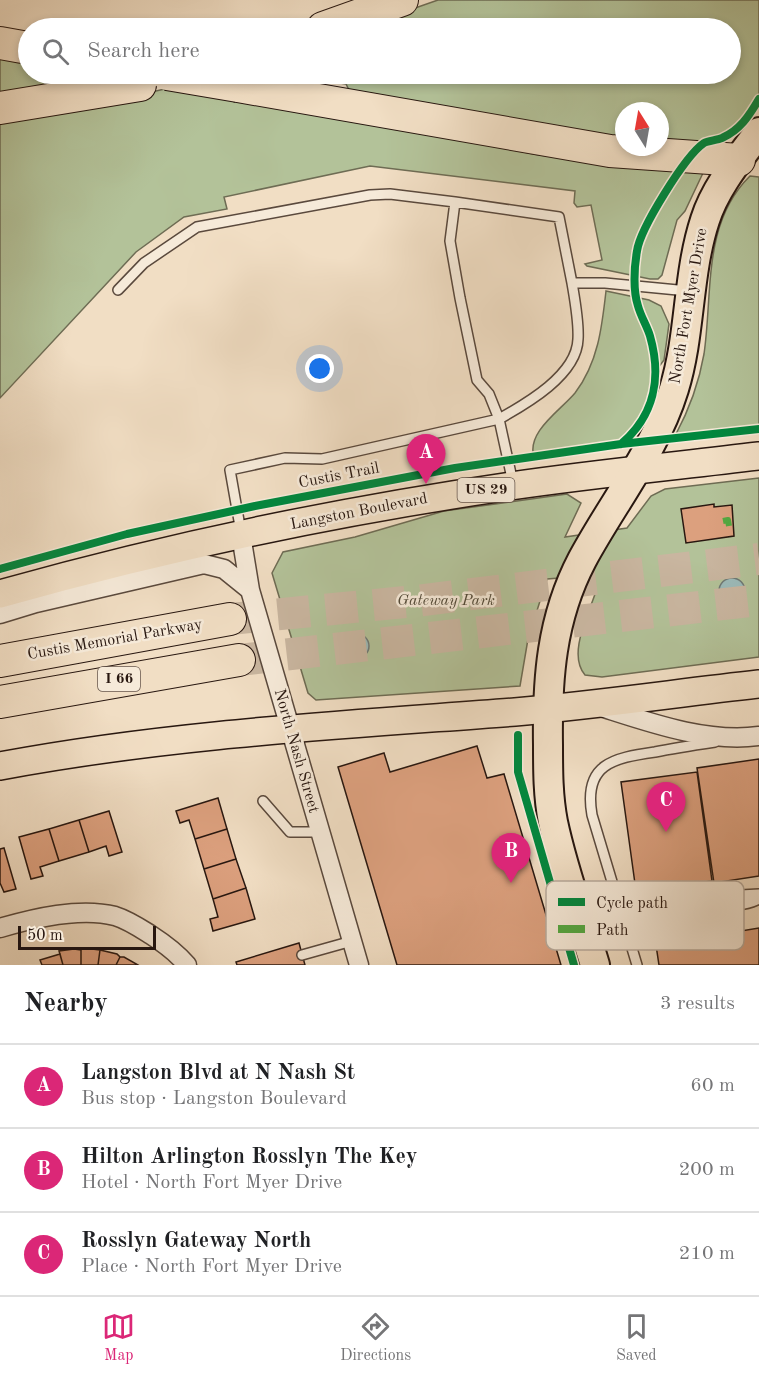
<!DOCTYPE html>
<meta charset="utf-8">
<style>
:root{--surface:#fff;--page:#f6f6f6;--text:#202124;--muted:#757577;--line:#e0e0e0;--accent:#db2777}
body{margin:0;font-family:"Old Standard TT",serif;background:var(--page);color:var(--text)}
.compass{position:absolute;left:615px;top:102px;width:54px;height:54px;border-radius:50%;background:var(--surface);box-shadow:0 3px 9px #0003;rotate:349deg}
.scale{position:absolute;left:18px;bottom:15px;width:138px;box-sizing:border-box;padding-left:6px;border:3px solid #281710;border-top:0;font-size:16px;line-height:21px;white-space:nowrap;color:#281710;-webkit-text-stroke:4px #f6ead9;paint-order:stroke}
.you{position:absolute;left:320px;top:369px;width:21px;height:21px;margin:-15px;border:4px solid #fff;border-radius:50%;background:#1a73e8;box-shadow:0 0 0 9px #1a73e833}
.badge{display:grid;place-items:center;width:39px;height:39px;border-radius:50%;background:var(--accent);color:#fff;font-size:20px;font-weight:700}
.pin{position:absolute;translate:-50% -50px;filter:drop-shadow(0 2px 3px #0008)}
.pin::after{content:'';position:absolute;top:32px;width:21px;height:18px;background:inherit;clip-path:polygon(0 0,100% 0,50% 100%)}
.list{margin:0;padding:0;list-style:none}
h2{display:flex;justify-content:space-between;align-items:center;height:78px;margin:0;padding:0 24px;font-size:26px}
h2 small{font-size:20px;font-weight:400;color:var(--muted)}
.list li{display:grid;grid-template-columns:39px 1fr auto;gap:18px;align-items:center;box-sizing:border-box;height:84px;padding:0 24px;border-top:2px solid var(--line)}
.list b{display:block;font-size:22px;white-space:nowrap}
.list p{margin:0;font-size:20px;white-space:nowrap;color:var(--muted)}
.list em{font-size:20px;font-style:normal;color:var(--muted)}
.icon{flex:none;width:33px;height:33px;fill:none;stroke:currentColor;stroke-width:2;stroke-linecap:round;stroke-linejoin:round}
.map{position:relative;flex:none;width:759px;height:965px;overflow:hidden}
.search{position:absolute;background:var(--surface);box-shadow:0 3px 9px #0003;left:18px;right:18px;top:18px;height:66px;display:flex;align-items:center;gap:15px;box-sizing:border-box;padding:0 21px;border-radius:33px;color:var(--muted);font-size:22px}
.sheet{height:330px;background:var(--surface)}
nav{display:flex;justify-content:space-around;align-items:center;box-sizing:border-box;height:84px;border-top:2px solid var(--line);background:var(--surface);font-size:16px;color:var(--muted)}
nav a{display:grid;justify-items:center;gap:3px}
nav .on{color:var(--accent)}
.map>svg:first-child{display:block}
.green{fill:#b3c299;stroke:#6e6c54;stroke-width:1.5}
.water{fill:#9cbbba;stroke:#6e7976;stroke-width:1.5}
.building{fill:#dca07e;stroke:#281710;stroke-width:1.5}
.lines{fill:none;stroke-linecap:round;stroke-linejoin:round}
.motorway-tunnel{stroke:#c9b6a0;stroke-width:32;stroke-dasharray:32 16;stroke-linecap:butt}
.service-casing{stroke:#5a493d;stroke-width:12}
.minor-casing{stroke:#5a493d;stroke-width:21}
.primary-casing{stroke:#281710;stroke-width:30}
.trunk-casing{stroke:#281710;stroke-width:32}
.motorway-casing{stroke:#281710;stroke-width:34}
.service{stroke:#f6ead9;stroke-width:9}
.minor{stroke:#f6ead9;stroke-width:18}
.primary{stroke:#f1dec4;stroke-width:27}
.trunk{stroke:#f1dec4;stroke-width:28}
.motorway{stroke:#f1dec4;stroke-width:32}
.motorway-bridge-casing{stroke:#281710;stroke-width:34;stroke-linecap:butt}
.motorway-bridge{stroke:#f1dec4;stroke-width:32}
.quiet{stroke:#53a942;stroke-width:6;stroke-dasharray:12 6;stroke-linecap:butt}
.cycleway-casing{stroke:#f6ead9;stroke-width:11}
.cycleway{stroke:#00873e;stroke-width:8}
.labels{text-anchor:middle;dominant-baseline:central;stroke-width:5;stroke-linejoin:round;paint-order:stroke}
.shield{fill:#f6ead9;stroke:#66564c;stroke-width:1.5}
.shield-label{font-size:15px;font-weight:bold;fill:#281710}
.street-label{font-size:16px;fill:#281710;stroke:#f6ead9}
.park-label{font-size:16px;font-style:italic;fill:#524a39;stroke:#f6ead9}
.key{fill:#f6ead9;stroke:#b8ab9d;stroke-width:1.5}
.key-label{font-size:16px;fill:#281710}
</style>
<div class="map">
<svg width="759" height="965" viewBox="0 0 759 965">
<rect width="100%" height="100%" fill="#f1dec4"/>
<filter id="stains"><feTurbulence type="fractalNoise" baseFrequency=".00333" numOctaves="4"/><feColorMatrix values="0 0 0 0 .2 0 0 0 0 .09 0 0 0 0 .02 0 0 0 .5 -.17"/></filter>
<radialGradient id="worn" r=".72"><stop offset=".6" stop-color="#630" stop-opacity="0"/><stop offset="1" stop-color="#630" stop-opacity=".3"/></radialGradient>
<path class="green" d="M438,0H759V99L742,125L729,135L704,144H660V111H624V141L352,96L346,84L285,74H730V28H358Z
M0,55L28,60V74L107,75L0,94Z
M178,86L539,155L703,173L685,211L677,220L662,275L658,279H650L587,266L585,264L602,260L591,205L577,207L574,203L575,191L370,166L224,197L227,209L184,217L136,252L0,398V121L98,104Z
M750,176L759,177V426L675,436C689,410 699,383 704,354C713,293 702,223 750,176Z
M606,291L649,300L661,306L669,324L664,360L655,372L649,412L637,430L621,444L534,457C526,432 561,410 575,393C598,363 602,327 606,291Z
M759,478V657L602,677L585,675C567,654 589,614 596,591L572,577L547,579L528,639L520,686L316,700L308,693L272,573L283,552L355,537L444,511L567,494L581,503L565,537L627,528L651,496L665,489Z"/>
<path class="water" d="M719 591a13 13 0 1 1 26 0a13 13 0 1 1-26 0Z
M345 646a12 12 0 1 1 24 0a12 12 0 1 1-24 0Z"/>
<path class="building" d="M714,504V507L732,505L734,536L686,543L681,509Z
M477,746L487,778L504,774L561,965H397L338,767L384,753L390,772Z
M759,759V876L714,883L697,768Z
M697,772L712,881L636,891L621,782Z
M218,798L227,829L195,839L189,820L180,823L176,811Z
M109,811L122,852L109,856L106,846L89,852L79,820Z
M79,820L89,852L59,861L49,829Z
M49,829L59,861L40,867L43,876L31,879L19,837Z
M227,829L236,859L204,869L195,839Z
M4,848L16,889L4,892L0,883V849Z
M236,859L246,888L213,899L204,869Z
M246,888L255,919L213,931L210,919L218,917L213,899Z
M759,928V965H659L656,945Z
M299,943L305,965H237L236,962Z
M84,948L100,950L98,965H81V950Z
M74,949L81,950V965H63L59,951Z
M100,950L117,954L120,957L116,965H98Z
M60,954L63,965H42L40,960Z
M120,957H124L138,965H116Z"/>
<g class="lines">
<path class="motorway-tunnel" d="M230,619L415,601L759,559
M239,660L759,600"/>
<defs>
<path id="service" d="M118,290L144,263L197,227L370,195L390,194L455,202
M513,483L499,419C526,404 577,375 578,339C579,322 575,301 572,283H605L688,291
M241,532L230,470L285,458L322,459L499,419L489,394L477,380L460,298L450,241L455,202L559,217L572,283
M263,801L290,832H320
M701,904L722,896L759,894
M623,917C647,912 673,906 698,905C720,904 739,909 759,899
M302,955L352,941
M637,965L592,815C583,764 613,758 655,752C675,748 695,745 715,742"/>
<path id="minor" d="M241,535L250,590L359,965
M0,614L36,603L204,564L224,569L250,590
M601,707C651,723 707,743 759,736
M0,928C34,918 80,907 115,916C128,920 140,928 151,935C165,944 177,953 187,965"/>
<path id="primary" d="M0,594C167,547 339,511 511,486C593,474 676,466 759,456
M0,766C170,734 343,725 515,712C596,705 678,693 759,684"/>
<path id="trunk" d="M595,965C581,918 563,870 553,822C548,796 548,771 548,745C547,680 551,619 582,560C612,504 655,451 674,389C691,334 687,275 705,220C715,188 739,159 759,132"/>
<path id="motorway" d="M323,28L402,0
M0,43L28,48
M238,86L610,151L739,160
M0,108L140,85
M0,661L230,619
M0,702L239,660"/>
</defs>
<use href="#service" class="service-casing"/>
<use href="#minor" class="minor-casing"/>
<use href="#primary" class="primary-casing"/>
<use href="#trunk" class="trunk-casing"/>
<use href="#motorway" class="motorway-casing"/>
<use href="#service" class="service"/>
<use href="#minor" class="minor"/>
<use href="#primary" class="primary"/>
<use href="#trunk" class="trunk"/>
<use href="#motorway" class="motorway"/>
<defs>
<path id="motorway-bridge" d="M167,74L238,86"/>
</defs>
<use href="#motorway-bridge" class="motorway-bridge-casing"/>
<use href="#motorway-bridge" class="motorway-bridge"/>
<path class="quiet" d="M723,521L728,520L729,526"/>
<defs>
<path id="cycleway" d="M621,444C654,416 662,378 650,336C647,326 641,317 638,306C633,291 634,268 637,251C640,229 685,156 704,143C708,141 717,140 722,138C740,130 749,116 759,99
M0,569L127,534L255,506L455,468L621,444L759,429
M518,735V772L574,965"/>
</defs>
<use href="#cycleway" class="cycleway-casing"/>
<use href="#cycleway" class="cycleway"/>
</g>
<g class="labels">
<g class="shield">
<rect x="457.5" y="478" width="57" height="24" rx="4.5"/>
<rect x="98" y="667" width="42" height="24" rx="4.5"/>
</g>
<g class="shield-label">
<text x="486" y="490">US 29</text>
<text x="119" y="679">I 66</text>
</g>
<g class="street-label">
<text transform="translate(689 306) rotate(-80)">North Fort Myer Drive</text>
<text transform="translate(339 476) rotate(-11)">Custis Trail</text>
<text transform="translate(359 512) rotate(-11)">Langston Boulevard</text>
<text transform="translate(115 640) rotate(-10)">Custis Memorial Parkway</text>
<text transform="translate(296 751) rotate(74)">North Nash Street</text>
</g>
<g class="park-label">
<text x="446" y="601">Gateway Park</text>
</g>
</g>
<rect x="546" y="881" width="198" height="69" rx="9" class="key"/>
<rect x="558" y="898" width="27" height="8" fill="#00873e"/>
<rect x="558" y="925" width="27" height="8" fill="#53a942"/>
<g class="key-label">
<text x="596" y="908">Cycle path</text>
<text x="596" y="935">Path</text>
</g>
<rect width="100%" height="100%" filter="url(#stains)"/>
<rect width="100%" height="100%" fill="url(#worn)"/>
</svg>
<svg class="compass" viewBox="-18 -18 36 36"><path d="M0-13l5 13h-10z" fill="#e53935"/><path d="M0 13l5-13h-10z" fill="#757577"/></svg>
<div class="scale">50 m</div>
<div class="you"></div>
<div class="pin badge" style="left:426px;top:484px">A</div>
<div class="pin badge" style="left:511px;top:883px">B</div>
<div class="pin badge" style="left:666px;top:832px">C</div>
<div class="search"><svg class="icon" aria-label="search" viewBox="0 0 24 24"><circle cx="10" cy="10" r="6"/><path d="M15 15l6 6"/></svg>Search here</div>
</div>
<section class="sheet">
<h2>Nearby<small>3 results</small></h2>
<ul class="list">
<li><span class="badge">A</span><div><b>Langston Blvd at N Nash St</b><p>Bus stop · Langston Boulevard</p></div><em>60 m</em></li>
<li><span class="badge">B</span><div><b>Hilton Arlington Rosslyn The Key</b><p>Hotel · North Fort Myer Drive</p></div><em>200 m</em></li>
<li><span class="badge">C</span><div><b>Rosslyn Gateway North</b><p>Place · North Fort Myer Drive</p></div><em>210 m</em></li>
</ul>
</section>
<nav>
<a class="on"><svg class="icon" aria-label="map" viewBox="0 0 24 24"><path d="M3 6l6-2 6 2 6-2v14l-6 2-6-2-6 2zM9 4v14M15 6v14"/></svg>Map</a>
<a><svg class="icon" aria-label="directions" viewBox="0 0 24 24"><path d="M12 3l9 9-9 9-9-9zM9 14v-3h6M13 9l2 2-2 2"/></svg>Directions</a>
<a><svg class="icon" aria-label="saved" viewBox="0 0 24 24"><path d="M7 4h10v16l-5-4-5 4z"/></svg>Saved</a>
</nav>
